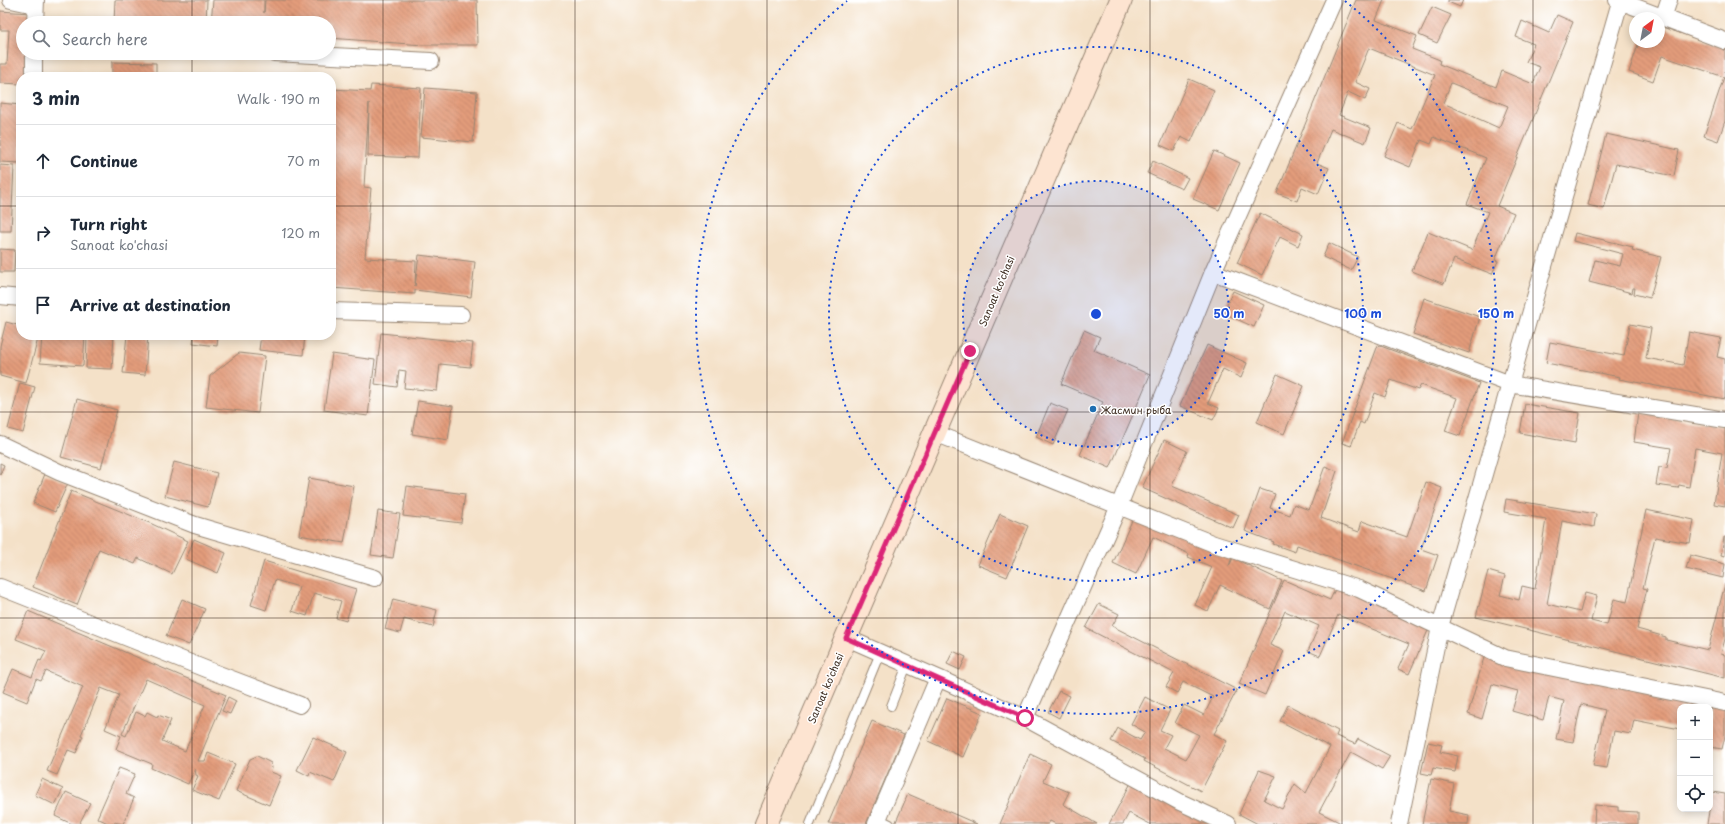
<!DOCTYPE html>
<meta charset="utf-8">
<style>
:root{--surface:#fff;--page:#f6f6f7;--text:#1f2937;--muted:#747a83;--line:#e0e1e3}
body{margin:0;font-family:"Playpen Sans",sans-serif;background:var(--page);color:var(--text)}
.controls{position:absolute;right:12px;bottom:12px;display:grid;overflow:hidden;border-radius:8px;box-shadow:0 2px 10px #0003}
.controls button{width:36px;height:36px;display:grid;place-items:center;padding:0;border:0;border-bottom:1px solid var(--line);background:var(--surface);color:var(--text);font:20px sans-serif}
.compass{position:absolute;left:1629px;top:12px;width:36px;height:36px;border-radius:50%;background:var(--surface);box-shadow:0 2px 10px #0003;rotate:32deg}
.stop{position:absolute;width:12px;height:12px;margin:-9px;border:3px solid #db2777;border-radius:50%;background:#fff}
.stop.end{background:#db2777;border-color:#fff;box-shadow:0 1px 4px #0008}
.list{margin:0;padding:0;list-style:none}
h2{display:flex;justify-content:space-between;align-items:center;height:52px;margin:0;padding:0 16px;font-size:17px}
h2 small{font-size:13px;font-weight:400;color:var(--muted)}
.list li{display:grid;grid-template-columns:26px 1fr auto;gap:12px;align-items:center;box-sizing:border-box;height:72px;padding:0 16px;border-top:1px solid var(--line)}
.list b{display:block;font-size:15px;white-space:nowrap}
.list p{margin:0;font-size:13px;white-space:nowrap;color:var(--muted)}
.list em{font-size:13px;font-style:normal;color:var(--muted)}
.icon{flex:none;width:22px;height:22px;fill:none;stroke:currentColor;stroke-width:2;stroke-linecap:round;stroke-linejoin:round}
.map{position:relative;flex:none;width:1725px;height:824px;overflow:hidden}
.search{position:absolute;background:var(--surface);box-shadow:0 2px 10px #0003;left:16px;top:16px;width:320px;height:44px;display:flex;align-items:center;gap:10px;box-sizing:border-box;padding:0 14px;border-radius:22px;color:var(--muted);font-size:15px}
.panel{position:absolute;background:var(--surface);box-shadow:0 2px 10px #0003;left:16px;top:72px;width:320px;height:268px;border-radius:16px}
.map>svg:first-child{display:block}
.building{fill:url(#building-back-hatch);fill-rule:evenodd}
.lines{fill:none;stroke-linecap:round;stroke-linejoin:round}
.lane-casing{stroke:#988673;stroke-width:10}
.street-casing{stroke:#988673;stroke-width:18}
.secondary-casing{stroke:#988673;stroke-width:24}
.lane{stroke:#fff;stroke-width:8}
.street{stroke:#fff;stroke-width:16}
.secondary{stroke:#fde4d1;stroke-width:22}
.route{stroke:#db2777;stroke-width:5}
.grid{fill:none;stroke:#3b2a1e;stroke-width:1;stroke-opacity:0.55}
.ring{fill:none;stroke:#1d4ed8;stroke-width:2;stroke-dasharray:2 4}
.poi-dot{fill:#1f6fb2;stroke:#fff;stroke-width:1.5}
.labels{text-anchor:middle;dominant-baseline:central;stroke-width:3;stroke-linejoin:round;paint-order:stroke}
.street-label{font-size:10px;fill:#3b2a1e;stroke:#fff}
.poi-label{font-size:10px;fill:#3b2a1e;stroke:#fff;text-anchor:start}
.centre{fill:#1d4ed8;stroke:#fff;stroke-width:2}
.ring-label{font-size:12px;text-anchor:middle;font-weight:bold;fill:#1d4ed8;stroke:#fff;stroke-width:3;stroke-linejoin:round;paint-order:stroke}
</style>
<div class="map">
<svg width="1725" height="824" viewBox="0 0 1725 824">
<defs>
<pattern id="building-back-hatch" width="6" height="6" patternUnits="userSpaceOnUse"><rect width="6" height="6" fill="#e39c7b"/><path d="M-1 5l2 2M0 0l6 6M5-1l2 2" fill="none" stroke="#b97f64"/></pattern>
</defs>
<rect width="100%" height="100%" fill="#fff"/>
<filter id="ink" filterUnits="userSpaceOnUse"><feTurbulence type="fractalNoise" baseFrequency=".025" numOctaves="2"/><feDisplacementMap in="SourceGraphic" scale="8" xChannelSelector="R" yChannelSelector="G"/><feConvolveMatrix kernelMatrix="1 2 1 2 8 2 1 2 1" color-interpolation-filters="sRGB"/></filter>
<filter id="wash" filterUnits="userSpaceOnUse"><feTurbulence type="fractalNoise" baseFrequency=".012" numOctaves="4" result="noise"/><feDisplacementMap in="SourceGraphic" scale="16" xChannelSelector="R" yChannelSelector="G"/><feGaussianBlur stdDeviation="0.9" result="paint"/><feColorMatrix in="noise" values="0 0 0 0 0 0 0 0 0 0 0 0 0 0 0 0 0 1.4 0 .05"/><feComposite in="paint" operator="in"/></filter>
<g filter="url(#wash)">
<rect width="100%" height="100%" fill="#f4e1c8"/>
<g id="blocks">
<path class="building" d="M115,0H207L206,23H114Z
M213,0H264V13L265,0H477L478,45H423L329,38V23H211Z
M1356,0H1384L1376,20L1417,36L1412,49L1440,60L1439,64L1496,87L1502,71L1533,84L1540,67L1526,62L1534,44L1516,37L1522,21L1549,33L1557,15L1573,22L1497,206L1514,213L1495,260L1498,261L1492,274L1454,259L1444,284L1412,271L1428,232L1472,250L1488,212L1467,204L1486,158L1434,137L1431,144L1421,140L1410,167L1384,156L1398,123L1412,129L1435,75L1369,48L1355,82L1370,89L1365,100L1348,92L1339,115L1371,128L1365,143L1331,129L1317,163L1329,168L1318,194L1302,187L1297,201L1277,193ZM1451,83L1508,106L1499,128L1443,103Z
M1448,0H1463L1460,7L1448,2Z
M1432,7L1451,15L1437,43L1419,35Z
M0,11L29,13V23H23V53H27L26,77H21V84L0,83V64H7L9,30H0Z
M1659,26L1725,48V121L1718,141L1704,136L1724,77L1662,56L1653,81L1629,72L1639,42H1659Z
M112,62L156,63V77H112Z
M1189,79L1214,90L1191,142L1181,137L1174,151L1160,145Z
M371,85L421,88L418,158L368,156L369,103L364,187L371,188L365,258L416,261L415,286L419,255L475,262L471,297L415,290V294L331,288V89L370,91Z
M425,88L477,92L473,142L421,137Z
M0,103L21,105L20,163L0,162Z
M1606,134L1679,150L1674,176L1616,164L1604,209L1588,205Z
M1214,151L1240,163L1219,210L1193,199Z
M1153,161L1188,178L1182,189L1147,173Z
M0,165L14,166L11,231H0Z
M1260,213L1303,234L1298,246L1280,237L1262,275L1237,263Z
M1575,233L1633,247L1632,250L1661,257L1650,298L1634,294L1635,288H1633L1632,293L1589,282L1595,260L1620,266L1623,254L1573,241Z
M1329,243L1358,257L1351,270L1323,257Z
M0,249L15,250L14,272H0Z
M1233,291L1264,305L1254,327L1223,313Z
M1424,298L1480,317L1469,353L1413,334Z
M6,322L21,326V335H39L26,383L0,376V346Z
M1630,324L1651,328L1646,358L1683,365L1689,332L1721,338L1717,357L1725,359V399L1619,379L1620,377L1546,363L1550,342L1624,356Z
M1084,330L1100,337L1094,350L1150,375L1110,468L1080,455L1103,402L1061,384Z
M381,333L473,343L470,367L440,364L437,391L404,388L406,371L399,370L397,387L375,384Z
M42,335H85L83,366L40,363Z
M87,335H114L112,369L86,368Z
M127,335H148L145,375L123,373Z
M194,335H218L217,346L193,343Z
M261,335H305L303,355L259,350Z
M1207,345L1247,363L1241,378L1223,369L1208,403L1219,408L1213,420L1180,406Z
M1378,345L1479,383L1460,436L1445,431L1457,398L1421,385L1418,390L1391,380L1385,397L1375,393L1364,424L1360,422L1351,446L1342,443Z
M239,353L265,356L258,413L206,407L210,376Z
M332,354L375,360L368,416L324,410Z
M1277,374L1304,386L1284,434L1257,422Z
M20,383L35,387L23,433L8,429Z
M77,399L117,410L101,468L61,457Z
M418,401L453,406L448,440L412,434Z
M1050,403L1068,410L1053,445L1036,437Z
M1525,404L1580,413L1575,443L1520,433Z
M1638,413L1725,427V506L1714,504L1722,453L1695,448L1689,487L1679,485L1678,488L1656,485L1659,467L1667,468L1671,448L1634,442Z
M1164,440L1187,451L1172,486L1239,515L1233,528L1142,488Z
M174,462L217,473L208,507L165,496Z
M0,463L4,465L0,475Z
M1325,466L1337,471L1321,518L1359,532L1362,521L1407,537L1426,482L1442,488L1421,549L1438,555L1426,591L1297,545L1295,552L1273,544L1274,542L1245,531L1260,489L1275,494L1270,508L1290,515L1294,504L1309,510Z
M45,474L68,483L55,512L33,503Z
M309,478L354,486L344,543L299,535Z
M407,486L465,494L461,523L403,516Z
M71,491L152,524L188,541L172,574L138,558L135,564L99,549L77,605L33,587Z
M1506,499L1596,514L1594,527L1562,521L1547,604L1580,612L1585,593L1597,596L1591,621L1607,625L1614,599L1627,602L1646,510L1694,520L1690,543L1655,537L1643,588L1647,589L1637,629L1666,637V640L1708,650L1725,584V639L1721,654L1725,655V678L1476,617L1488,571L1505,576L1500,595L1519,600L1522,586L1535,589L1546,519L1504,512Z
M378,511L400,514L393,558L371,555Z
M1000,514L1028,526L1007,577L978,565Z
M1134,516L1232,557L1229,566L1233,558L1282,581L1270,609L1220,585L1208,611L1195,605L1212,567L1188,557L1189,554L1153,537L1136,574L1113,563Z
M1724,537H1725V556L1721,555Z
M194,539L226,553L218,573L186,559Z
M1690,555L1725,564L1723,578L1686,569Z
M264,561L356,589L346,621L336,618L341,601L314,593L307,616L292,611L299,587L275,580L266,610L251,605Z
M1284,580L1330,600L1337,585L1430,626L1409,674L1398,669L1409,644L1338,615L1320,656L1308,651L1319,626L1285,611L1270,645L1284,651L1265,695L1239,684Z
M182,599L205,609L189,645L166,636Z
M393,599L437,610L433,627L404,619L400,633L385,629Z
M1099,604L1119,614L1112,626L1237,690L1214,734L1227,741L1201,791L1144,761L1145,759L1111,741L1118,728L1140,740L1145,732L1131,724L1145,697L1170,710L1160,730L1171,735L1164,748L1186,759L1199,735L1175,723L1184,705L1204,715L1213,697L1183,682L1177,693L1166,687L1174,673L1086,628Z
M28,611L226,695L198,761H205L208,753L235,764L219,801L192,790L198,776L196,775L195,769L188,784L151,768L152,764L116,749L121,736L105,729L119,695L101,688L81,735L83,736L76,753L68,750L57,775L47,771L83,687L46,671L41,681L36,679L27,702L3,692L13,669L32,677L39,660L41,661L46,651L16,639ZM146,679L205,705L185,751L162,741L171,720L158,715L157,717L147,712L145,716L136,712L126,736L122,734Z
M953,651L966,657L960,670L947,664Z
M1485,654L1725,708V736L1722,749L1710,747V707H1680V729L1634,720L1631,734L1614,731L1607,768L1593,766L1605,710L1581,704L1573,742L1556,739L1564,701L1549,697L1543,720L1512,711L1518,691L1492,684L1482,719L1468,714Z
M1059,691L1070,696L1059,718L1048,712Z
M228,697L236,701L230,714L222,711Z
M947,698L982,713L963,757L928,741Z
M1288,705L1338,731L1336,736L1355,744L1358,739L1390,756L1382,769L1351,752L1319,812L1343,824H1258L1239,814L1259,770L1276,776L1264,800L1282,809L1295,784L1306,793L1330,747L1280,721Z
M872,721L904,735L866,824H828Z
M313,737L347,752L334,782L310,772L309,776L297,770Z
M1428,742L1442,745L1440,752L1458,756L1455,772L1433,768L1431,775L1421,773Z
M1030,754L1051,764L1043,781L1069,792L1063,804L1097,824H1056L1050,821L1048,824H1000Z
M257,756L271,763L272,768L271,772L281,776L269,805L236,791L250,759Z
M119,768L135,774L126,794L134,798L123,824L114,822L113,824H110L97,818Z
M42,779L63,789L55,805L35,795Z
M1431,779L1454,784L1449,811L1469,815L1468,824H1422Z
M1132,781L1211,824H1150L1129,813L1123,824H1109Z
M66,792L90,803L79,824H72L55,816Z
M1712,792L1725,794V824H1707Z
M908,794L977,824H895Z
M1595,805L1618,807V811L1638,812V824H1594Z"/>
</g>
</g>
<g filter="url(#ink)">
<use href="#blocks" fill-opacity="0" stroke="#988673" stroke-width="1"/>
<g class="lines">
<defs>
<path id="lane" d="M891,706L907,665
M878,818L890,824
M810,824L880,653"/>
<path id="street" d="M11,0L35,5
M1617,0L1725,41
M1663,18L1669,0
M35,23L36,0
M274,53L431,61
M34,77V53
M1213,272L1510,384L1725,420
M0,296L21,298
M331,311L461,315
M935,433L1214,544L1359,589L1505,658L1725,703
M0,444L59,472L195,525L375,578
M0,587L208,670L300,705
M847,638L938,678
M1025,718L1119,506L1213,272L1334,0
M876,824L938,678L1025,718L1180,802L1228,824
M1399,824L1440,627L1620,2"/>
<path id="secondary" d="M766,824L1121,0"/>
</defs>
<use href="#lane" class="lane-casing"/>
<use href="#street" class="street-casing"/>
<use href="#secondary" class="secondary-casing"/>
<use href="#lane" class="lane"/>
<use href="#street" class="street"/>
<use href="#secondary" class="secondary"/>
</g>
</g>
<g class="lines" filter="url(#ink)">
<path class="route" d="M970,351L846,638L1025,718"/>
</g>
<path class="grid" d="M192,0V23M383,0V824M575,0V824M767,0V824M958,0V824M1150,0V824M1342,0V824M1533,0V824M192,53V77M0,206H21M331,206H1725M192,335V824M0,412H1725M0,618H1725"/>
<circle cx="1096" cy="314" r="133" fill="#1d4ed8" fill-opacity=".12"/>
<g class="ring">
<circle cx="1096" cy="314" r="133"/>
<circle cx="1096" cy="314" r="267"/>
<path d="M1345 1A400 400 0 1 1 847 1"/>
</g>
<circle class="poi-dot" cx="1093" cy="409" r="4"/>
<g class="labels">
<g class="street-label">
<text transform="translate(996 291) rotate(-67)">Sanoat ko'chasi</text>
<text transform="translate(825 688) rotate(-67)">Sanoat ko'chasi</text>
</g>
<g class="poi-label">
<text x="1101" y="409">Жасмин рыба</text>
</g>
</g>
<circle cx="1096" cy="314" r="6" class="centre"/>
<g class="ring-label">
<text x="1229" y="318">50 m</text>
<text x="1363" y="318">100 m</text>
<text x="1496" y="318">150 m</text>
</g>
</svg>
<div class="controls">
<button>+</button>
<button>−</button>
<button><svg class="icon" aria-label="locate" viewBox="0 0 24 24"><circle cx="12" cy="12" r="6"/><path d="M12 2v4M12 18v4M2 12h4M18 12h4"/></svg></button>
</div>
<svg class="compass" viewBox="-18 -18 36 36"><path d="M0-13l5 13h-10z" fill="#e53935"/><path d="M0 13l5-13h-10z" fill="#747a83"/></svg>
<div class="stop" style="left:1025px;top:718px"></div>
<div class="stop end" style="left:970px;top:351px"></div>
<div class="search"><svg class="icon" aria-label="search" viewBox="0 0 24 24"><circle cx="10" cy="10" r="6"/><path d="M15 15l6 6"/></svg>Search here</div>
<section class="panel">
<h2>3 min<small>Walk · 190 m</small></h2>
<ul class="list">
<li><svg class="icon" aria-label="ahead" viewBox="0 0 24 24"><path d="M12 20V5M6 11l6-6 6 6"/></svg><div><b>Continue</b></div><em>70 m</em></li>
<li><svg class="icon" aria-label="right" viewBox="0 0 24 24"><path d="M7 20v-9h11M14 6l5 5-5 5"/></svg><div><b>Turn right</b><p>Sanoat ko'chasi</p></div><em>120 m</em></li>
<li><svg class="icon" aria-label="arrive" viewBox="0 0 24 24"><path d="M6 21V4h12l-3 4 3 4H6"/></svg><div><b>Arrive at destination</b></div></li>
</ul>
</section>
</div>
